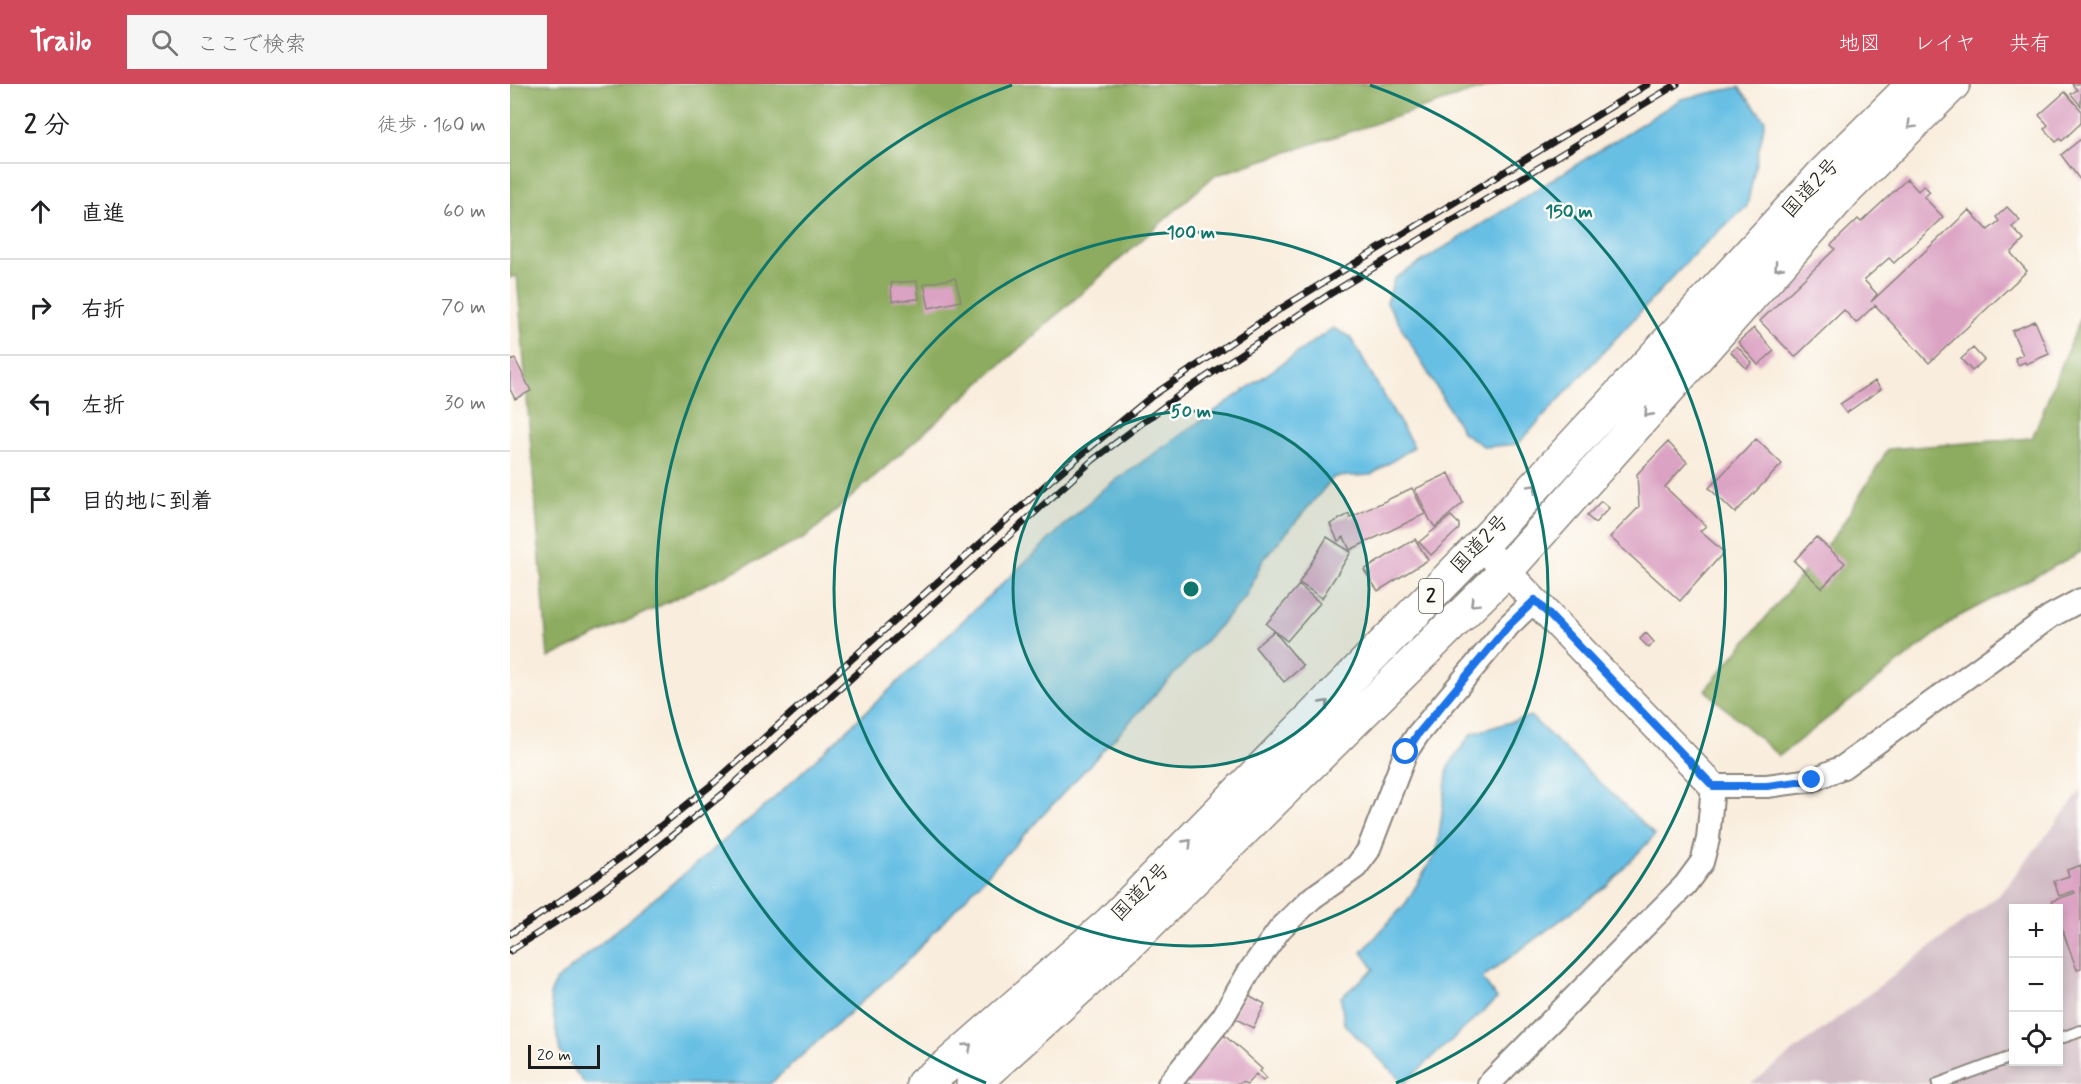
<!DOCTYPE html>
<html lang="ja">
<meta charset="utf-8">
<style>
:root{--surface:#fff;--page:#f6f6f6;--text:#202124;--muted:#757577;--line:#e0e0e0;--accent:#d1495b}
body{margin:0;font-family:Mynerve,"Klee One",sans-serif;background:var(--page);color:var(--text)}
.controls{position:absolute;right:18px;bottom:18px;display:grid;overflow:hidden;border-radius:0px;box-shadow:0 3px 9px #0003}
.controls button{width:54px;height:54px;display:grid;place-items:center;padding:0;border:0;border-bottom:2px solid var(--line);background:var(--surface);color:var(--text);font:30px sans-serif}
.scale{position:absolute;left:18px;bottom:15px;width:72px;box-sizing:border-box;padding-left:6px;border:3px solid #1c1c1c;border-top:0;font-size:16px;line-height:21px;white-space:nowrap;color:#1c1c1c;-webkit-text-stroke:4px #fdfcf7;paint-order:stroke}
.stop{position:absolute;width:18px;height:18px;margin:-14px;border:4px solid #1a73e8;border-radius:50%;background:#fff}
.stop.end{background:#1a73e8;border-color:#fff;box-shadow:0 2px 6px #0008}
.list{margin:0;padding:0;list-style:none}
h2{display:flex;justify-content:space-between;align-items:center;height:78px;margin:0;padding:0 24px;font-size:26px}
h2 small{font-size:20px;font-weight:400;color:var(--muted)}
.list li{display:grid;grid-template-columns:39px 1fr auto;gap:18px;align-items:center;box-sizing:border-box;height:96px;padding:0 24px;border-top:2px solid var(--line)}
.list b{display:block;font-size:22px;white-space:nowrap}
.list em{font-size:20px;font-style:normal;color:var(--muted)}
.icon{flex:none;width:33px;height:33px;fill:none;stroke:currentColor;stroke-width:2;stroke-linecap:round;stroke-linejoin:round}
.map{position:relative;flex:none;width:1571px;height:1000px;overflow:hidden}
header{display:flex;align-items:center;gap:36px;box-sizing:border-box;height:84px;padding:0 30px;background:var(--accent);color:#fff}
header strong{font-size:28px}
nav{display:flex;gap:33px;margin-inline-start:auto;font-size:21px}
.search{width:420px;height:54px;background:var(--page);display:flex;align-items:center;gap:15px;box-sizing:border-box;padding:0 21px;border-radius:0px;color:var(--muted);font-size:22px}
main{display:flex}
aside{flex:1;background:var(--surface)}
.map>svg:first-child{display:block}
.industrial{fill:#d2bdc6;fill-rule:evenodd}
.forest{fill:#8dac5f;stroke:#54643e;stroke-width:1.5}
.water{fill:#67bfe4;stroke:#426e80;stroke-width:1.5}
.building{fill:#dba2c3}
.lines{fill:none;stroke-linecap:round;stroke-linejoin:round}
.service-casing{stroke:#8a847c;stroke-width:14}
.minor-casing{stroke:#8a847c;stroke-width:26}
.tertiary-casing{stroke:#8a847c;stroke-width:30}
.trunk-casing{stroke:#8a847c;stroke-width:36}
.service{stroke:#fff;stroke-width:10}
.minor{stroke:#fff;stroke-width:22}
.tertiary{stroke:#fff;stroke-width:27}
.trunk{stroke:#fff;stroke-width:33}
.rail-casing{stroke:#1c1c1c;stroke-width:7}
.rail{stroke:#fdfcf7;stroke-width:4.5;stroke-dasharray:14;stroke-linecap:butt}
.oneway{stroke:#999}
.route{stroke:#1a73e8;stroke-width:8}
.ring{fill:none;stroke:#0f766e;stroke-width:3}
.labels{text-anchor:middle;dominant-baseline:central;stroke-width:5;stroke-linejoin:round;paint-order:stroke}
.shield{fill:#fdfcf7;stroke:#605f5e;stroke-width:1.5}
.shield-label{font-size:20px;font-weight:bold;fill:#1c1c1c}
.street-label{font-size:21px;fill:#1c1c1c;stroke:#fdfcf7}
.centre{fill:#0f766e;stroke:#fdfcf7;stroke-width:3}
.ring-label{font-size:18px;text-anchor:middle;font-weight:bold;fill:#0f766e;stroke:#fdfcf7;stroke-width:5;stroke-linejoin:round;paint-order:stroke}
</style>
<header>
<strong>Trailo</strong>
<div class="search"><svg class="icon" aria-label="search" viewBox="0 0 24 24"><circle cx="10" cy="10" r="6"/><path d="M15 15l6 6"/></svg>ここで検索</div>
<nav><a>地図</a><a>レイヤ</a><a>共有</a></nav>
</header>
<main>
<aside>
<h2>2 分<small>徒歩 · 160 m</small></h2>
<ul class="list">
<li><svg class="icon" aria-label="ahead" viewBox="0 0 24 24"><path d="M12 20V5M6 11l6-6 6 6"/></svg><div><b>直進</b></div><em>60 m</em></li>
<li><svg class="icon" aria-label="right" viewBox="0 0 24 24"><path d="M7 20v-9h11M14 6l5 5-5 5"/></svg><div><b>右折</b></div><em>70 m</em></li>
<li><svg class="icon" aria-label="left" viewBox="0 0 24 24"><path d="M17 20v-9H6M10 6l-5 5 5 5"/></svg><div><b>左折</b></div><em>30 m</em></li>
<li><svg class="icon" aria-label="arrive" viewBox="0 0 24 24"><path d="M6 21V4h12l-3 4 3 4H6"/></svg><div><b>目的地に到着</b></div></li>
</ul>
</aside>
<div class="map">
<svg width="1571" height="1000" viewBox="0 0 1571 1000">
<rect width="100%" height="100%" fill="#fdfcf7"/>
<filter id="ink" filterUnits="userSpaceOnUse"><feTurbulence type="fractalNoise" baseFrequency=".0167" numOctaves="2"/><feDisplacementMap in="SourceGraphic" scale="12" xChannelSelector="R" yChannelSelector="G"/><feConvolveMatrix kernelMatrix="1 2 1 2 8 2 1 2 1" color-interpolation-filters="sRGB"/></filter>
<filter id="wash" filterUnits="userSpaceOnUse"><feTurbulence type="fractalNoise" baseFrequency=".008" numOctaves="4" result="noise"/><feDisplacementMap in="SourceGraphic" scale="24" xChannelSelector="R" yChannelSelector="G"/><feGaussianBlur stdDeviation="1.35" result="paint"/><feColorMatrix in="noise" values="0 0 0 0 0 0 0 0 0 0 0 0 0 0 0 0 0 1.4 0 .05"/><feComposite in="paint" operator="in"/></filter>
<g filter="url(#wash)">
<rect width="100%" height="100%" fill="#f9eddd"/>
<path class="industrial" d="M1571,707V1000H1241L1491,809ZM1504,824H1548V978H1504Z"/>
<path class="forest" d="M0,0H987L704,92L295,454L38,574L7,191L0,194Z
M1571,233V468L1448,533L1269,672L1195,606L1329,446L1378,365L1522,354Z"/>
<path class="water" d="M1229,3L1255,36L1237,122L1187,167L1008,360L975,363L953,349L877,219L884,195L1171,15Z
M823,244L840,253L904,363L861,391L824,393L753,476L735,514L396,878L260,1000H75L50,968L40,911L46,897L260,718L592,406Z
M1020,632L1145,751L1098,801L972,894L987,915L894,999L834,940L831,913L864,885L852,868L896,819L927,767L938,683L961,650Z"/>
<g id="blocks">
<path class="building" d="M1562,0H1571V22L1561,10L1567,6Z
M1555,8L1571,26V39L1552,57L1550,55L1546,58L1534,45L1538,41L1529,31Z
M1571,55V97L1551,71Z
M1397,95L1408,107L1414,101L1420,108L1414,113L1433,133L1384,179L1379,174L1354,196L1367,210L1361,218L1459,126L1478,146L1489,137L1486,133L1497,123L1510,136L1502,143L1514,156L1501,169L1517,187L1419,279L1365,221L1346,239L1334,226L1285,273L1250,237L1325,165L1321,161L1348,135L1351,138Z
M445,194L451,217L419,224L414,200Z
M407,197L409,215L382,217L381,199Z
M1525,237L1539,270L1516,280L1515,278L1508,281L1505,274L1513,271L1502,247Z
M1244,244L1264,267L1248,281L1228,258Z
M1227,262L1242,279L1236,284L1221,268Z
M1463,264L1474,276L1462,287L1451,275Z
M5,275L21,307L5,315L0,305V277Z
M1365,297L1371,305L1336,329L1330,320Z
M1246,355L1272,380L1225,429L1199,404Z
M1158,358L1177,378L1155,403L1196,442L1190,447L1214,468L1170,517L1100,453L1129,423L1127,390Z
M939,389L953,419L925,443L920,436L905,405Z
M902,404L915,430L840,466L834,453L828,457L820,440L839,430L840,434Z
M1091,417L1099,424L1085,439L1077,432Z
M941,432L949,440V445L921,471L909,458Z
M817,453L841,468L812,514L789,499Z
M1306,453L1335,479L1312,504L1284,477Z
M905,455L918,476L868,507L854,486Z
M789,501L810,519L777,557L756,540Z
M764,547L793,582L774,598L745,563Z
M1136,549L1144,558L1139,564L1130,555Z
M1571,781V884L1567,886L1548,834V824H1545L1542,817L1565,809L1564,807L1549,812L1544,797L1559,792L1557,786Z
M735,909L755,920L743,944L722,933Z
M714,951L752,985L750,987L756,994L753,997L746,990L737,1000L731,998L729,1000H669Z"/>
</g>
</g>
<g filter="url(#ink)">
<use href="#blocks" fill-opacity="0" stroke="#8a847c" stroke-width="1.5"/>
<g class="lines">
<defs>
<path id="service" d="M1548,955L1571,947
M1428,1000L1504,972"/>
<path id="minor" d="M659,1000L713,933L739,888L770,845L802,814L846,783L858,767L896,668L908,650L999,541L1025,516
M979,1000L1175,801L1192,778L1198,755L1203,702H1257L1302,696L1333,683L1541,532L1571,516"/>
<path id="tertiary" d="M971,461L1203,702"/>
<path id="trunk" d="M413,1000L437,982L600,839L971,461L1314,89L1404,0
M463,1000L615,863L996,487L1335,107L1443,0"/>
</defs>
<use href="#service" class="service-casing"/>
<use href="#minor" class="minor-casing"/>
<use href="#tertiary" class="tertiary-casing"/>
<use href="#trunk" class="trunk-casing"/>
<use href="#service" class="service"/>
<use href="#minor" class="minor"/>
<use href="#tertiary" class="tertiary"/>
<use href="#trunk" class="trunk"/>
<defs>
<path id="rail" d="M0,850L65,807L117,769L205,698L542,395L642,312L770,225L1138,0
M0,867L71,822L125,782L214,709L583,376L672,309L820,210L1167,0"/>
</defs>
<use href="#rail" class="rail-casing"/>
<use href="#rail" class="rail"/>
</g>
<defs><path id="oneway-chevron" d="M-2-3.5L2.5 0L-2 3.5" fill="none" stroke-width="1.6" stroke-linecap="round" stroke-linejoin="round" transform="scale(1.5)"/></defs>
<g class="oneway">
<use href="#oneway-chevron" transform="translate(1401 41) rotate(135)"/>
<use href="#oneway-chevron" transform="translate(1268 183) rotate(132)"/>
<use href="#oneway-chevron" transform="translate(1138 329) rotate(132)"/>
<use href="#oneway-chevron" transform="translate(1023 404) rotate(-47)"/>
<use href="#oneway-chevron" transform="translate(964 519) rotate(135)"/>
<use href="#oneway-chevron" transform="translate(815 620) rotate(-46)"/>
<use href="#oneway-chevron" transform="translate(678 759) rotate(-46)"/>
<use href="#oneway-chevron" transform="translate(458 963) rotate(-41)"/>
</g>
</g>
<g class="lines" filter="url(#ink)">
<path class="route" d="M896,668L908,650L999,541L1025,516L1203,702H1257L1302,696"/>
</g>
<circle cx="681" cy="505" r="178" fill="#0f766e" fill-opacity=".12"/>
<g class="ring">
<circle cx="681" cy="505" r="178"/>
<circle cx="681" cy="505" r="357"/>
<path d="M476 999A535 535 0 0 1 502 1M860 1A535 535 0 0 1 886 999"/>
</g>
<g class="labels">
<rect class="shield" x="909" y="495" width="24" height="34" rx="4.5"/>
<g class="shield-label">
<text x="921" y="512">2</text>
</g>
<g class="street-label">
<text transform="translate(1301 104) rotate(-47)">国道2号</text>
<text transform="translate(970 460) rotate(-46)">国道2号</text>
<text transform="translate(631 808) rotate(-45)">国道2号</text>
</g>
</g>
<circle cx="681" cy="505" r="9" class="centre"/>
<g class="ring-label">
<text x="1059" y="133">150 m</text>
<text x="681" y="154">100 m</text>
<text x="681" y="333">50 m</text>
</g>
</svg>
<div class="controls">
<button>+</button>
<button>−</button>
<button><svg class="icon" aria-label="locate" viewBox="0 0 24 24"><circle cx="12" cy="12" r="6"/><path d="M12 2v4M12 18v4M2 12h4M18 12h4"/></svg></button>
</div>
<div class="scale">20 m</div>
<div class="stop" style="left:896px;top:668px"></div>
<div class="stop end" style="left:1302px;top:696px"></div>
</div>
</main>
